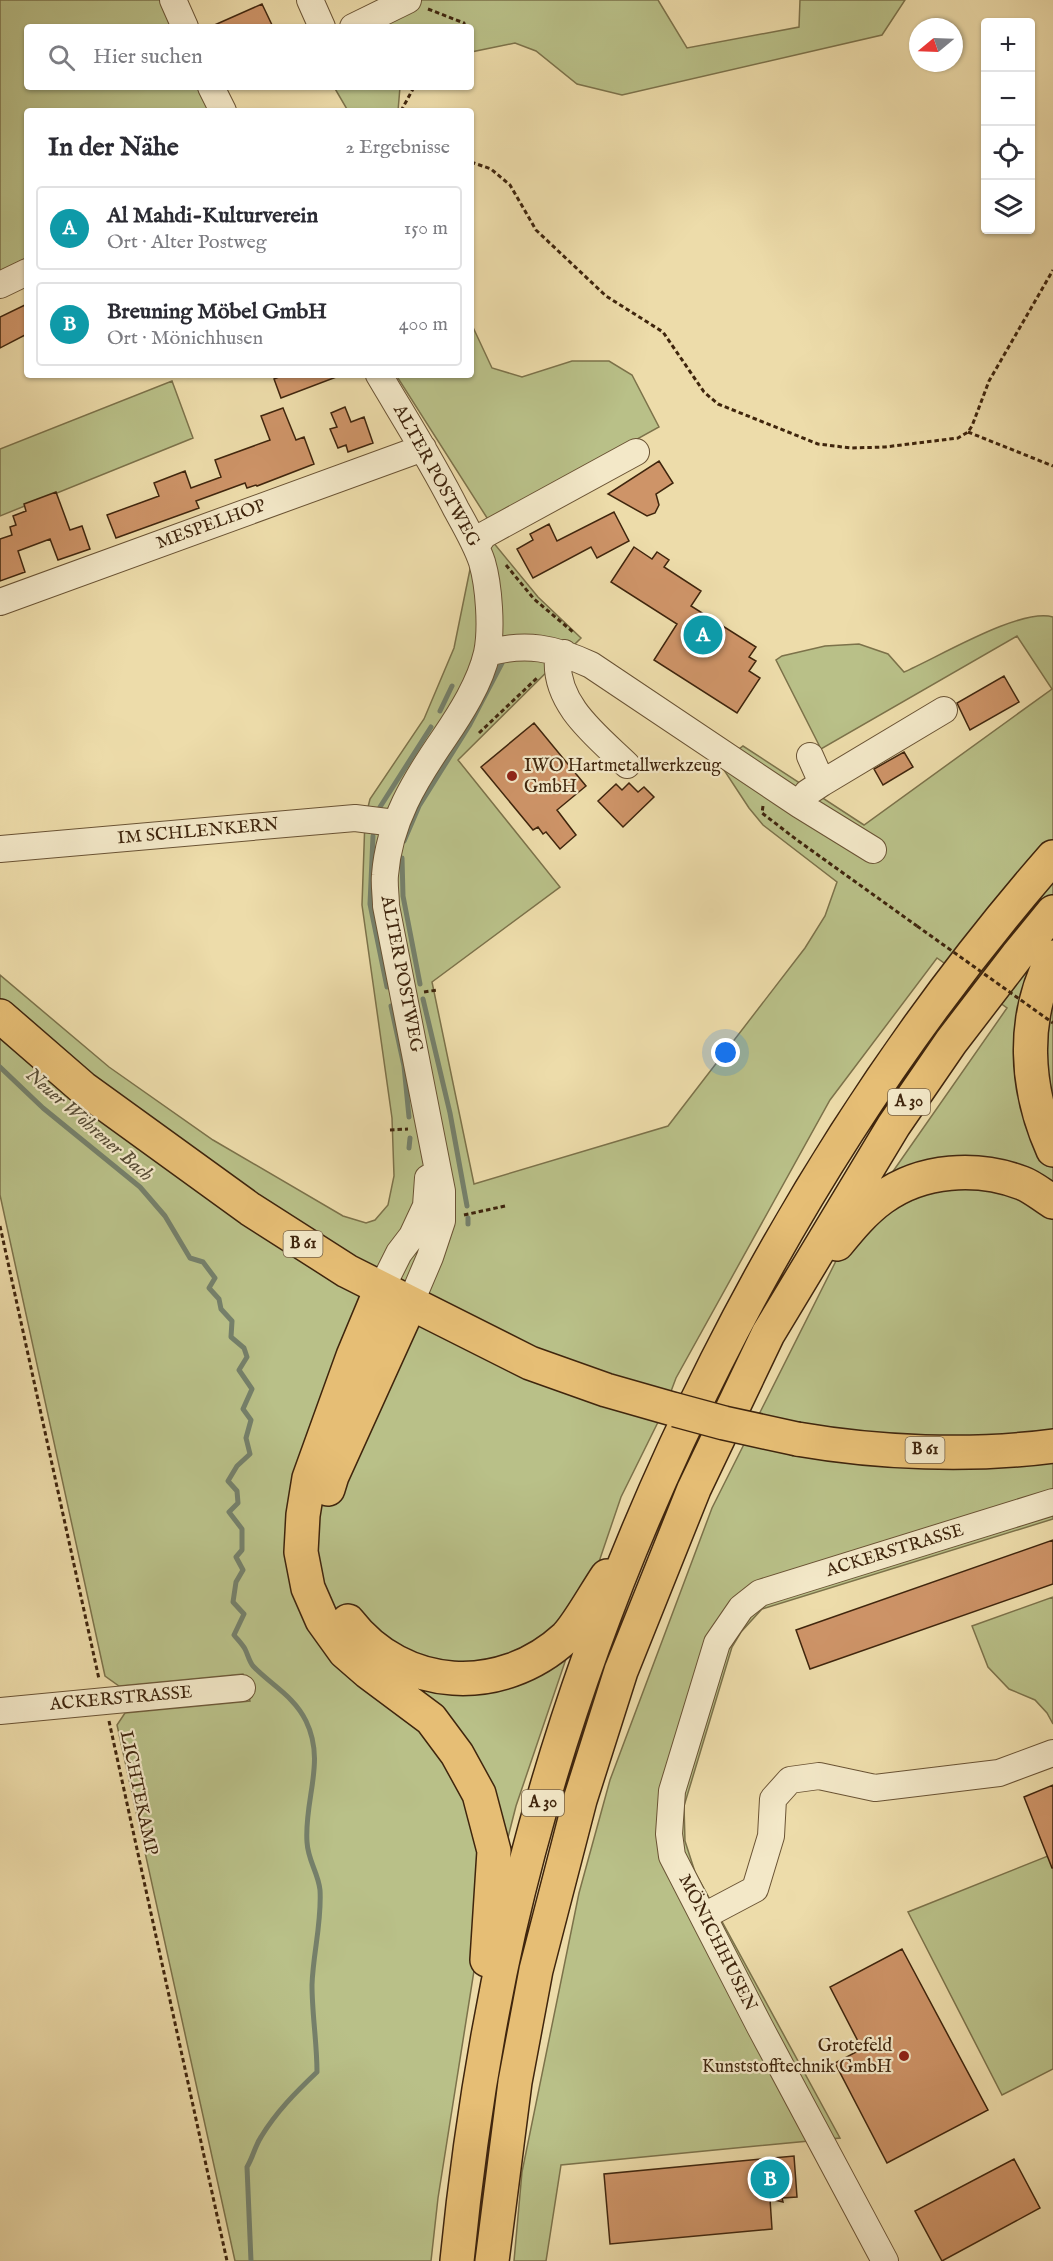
<!DOCTYPE html>
<html lang="de">
<meta charset="utf-8">
<style>
:root{--surface:#fff;--page:#f7f7f7;--text:#2b2b33;--muted:#7c7c81;--line:#e1e1e2;--accent:#7c3aed}
body{margin:0;font-family:"IM FELL English",serif;background:var(--page);color:var(--text)}
.controls{position:absolute;right:18px;top:18px;display:grid;overflow:hidden;border-radius:6px;box-shadow:0 2px 4px #0004}
.controls button{width:54px;height:54px;display:grid;place-items:center;padding:0;border:0;border-bottom:2px solid var(--line);background:var(--surface);color:var(--text);font:30px sans-serif}
.compass{position:absolute;left:909px;top:18px;width:54px;height:54px;border-radius:50%;background:var(--surface);box-shadow:0 2px 4px #0004;rotate:251deg}
.you{position:absolute;left:726px;top:1053px;width:21px;height:21px;margin:-15px;border:4px solid #fff;border-radius:50%;background:#1a73e8;box-shadow:0 0 0 9px #1a73e833}
.badge{display:grid;place-items:center;width:39px;height:39px;border-radius:50%;background:var(--accent);color:#fff;font-size:20px;font-weight:700}
.pin{position:absolute;translate:-50% -50%;border:3px solid #fff;box-shadow:0 2px 6px #0006}
.list{margin:0;padding:0;list-style:none}
h2{display:flex;justify-content:space-between;align-items:center;height:78px;margin:0;padding:0 24px;font-size:26px}
h2 small{font-size:20px;font-weight:400;color:var(--muted)}
.list li{display:grid;grid-template-columns:39px 1fr auto;gap:18px;align-items:center;box-sizing:border-box;height:84px;margin:0 12px 12px;padding:0 12px;border:2px solid var(--line);border-radius:6px}
.list b{display:block;font-size:22px;white-space:nowrap}
.list p{margin:0;font-size:20px;white-space:nowrap;color:var(--muted)}
.list em{font-size:20px;font-style:normal;color:var(--muted)}
.icon{flex:none;width:33px;height:33px;fill:none;stroke:currentColor;stroke-width:2;stroke-linecap:round;stroke-linejoin:round}
.map{position:relative;flex:none;width:1053px;height:2261px;overflow:hidden}
.search{position:absolute;background:var(--surface);box-shadow:0 2px 4px #0004;left:24px;top:24px;width:450px;height:66px;display:flex;align-items:center;gap:15px;box-sizing:border-box;padding:0 21px;border-radius:6px;color:var(--muted);font-size:22px}
.panel{position:absolute;background:var(--surface);box-shadow:0 2px 4px #0004;left:24px;top:108px;width:450px;height:270px;border-radius:6px}
.map>svg:first-child{display:block}
.green{fill:#b9c088;stroke:#7c724a;stroke-width:1.5}
.lines{fill:none;stroke-linecap:round;stroke-linejoin:round}
.stream{stroke:#75806b;stroke-width:5}
.building{fill:#ce9468;stroke:#3f250d;stroke-width:1.5}
.minor-casing{stroke:#6a5334;stroke-width:28}
.major-casing{stroke:#3f250d;stroke-width:36}
.highway-casing{stroke:#3f250d;stroke-width:36}
.path{stroke:#3f250d;stroke-width:3;stroke-dasharray:4.5 3;stroke-linecap:butt}
.minor{stroke:#f3e8c8;stroke-width:26}
.major{stroke:#e6be75;stroke-width:33}
.highway{stroke:#e6be75;stroke-width:33}
.major-bridge-casing{stroke:#3f250d;stroke-width:36;stroke-linecap:butt}
.path-bridge{stroke:#3f250d;stroke-width:3;stroke-dasharray:4.5 3;stroke-linecap:butt}
.major-bridge{stroke:#e6be75;stroke-width:33}
.poi-dot{fill:#8f2418;stroke:#f3e8c8;stroke-width:2}
.labels{text-anchor:middle;dominant-baseline:central;stroke-width:4.5;stroke-linejoin:round;paint-order:stroke}
.shield{fill:#f3e8c8;stroke:#756045;stroke-width:1.5}
.shield-label{font-size:16px;font-weight:bold;fill:#3f250d}
.street-label{font-size:18px;fill:#3f250d;stroke:#f3e8c8}
.poi-label{font-size:18px;fill:#3f250d;stroke:#f3e8c8;text-anchor:start}
.water-label{font-size:20px;font-style:italic;fill:#564b34;stroke:#f3e8c8}
</style>
<div class="map">
<svg width="1053" height="2261" viewBox="0 0 1053 2261">
<rect width="100%" height="100%" fill="#eddcaa"/>
<filter id="stains"><feTurbulence type="fractalNoise" baseFrequency=".00333" numOctaves="4"/><feColorMatrix values="0 0 0 0 .2 0 0 0 0 .09 0 0 0 0 .02 0 0 0 .5 -.17"/></filter>
<radialGradient id="worn" r=".72"><stop offset=".6" stop-color="#630" stop-opacity="0"/><stop offset="1" stop-color="#630" stop-opacity=".3"/></radialGradient>
<path class="green" d="M0,0H166L179,27H27V87H207L219,111H27V258L0,271Z
M422,0H658L687,48L799,27L800,0H905L882,35L622,95L577,84L536,51L515,43L471,52V27H368Z
M334,87H400L398,111H348Z
M471,323L492,368L522,377L572,361H609L632,375L659,427L489,521L396,375H471Z
M172,381L193,438L0,516V449Z
M479,525L538,597L581,638L458,760L560,887L432,982L474,1184L668,1126L805,948L825,916L837,882L763,825L749,808L720,764L743,746L864,825L1052,689L1017,636L821,749L776,660L782,656L825,646L859,644L888,654L904,672C937,658 1021,607 1053,617V1519L762,1609L741,1632L732,1647L684,1806L685,1841L695,1872L840,2138L561,2165L546,2261H514L522,2172L579,1893L610,1780L712,1508L850,1233L1007,1008L937,958L830,1100L676,1378L664,1410L621,1497L516,1806L503,1857L480,1933L438,2198L431,2261H235L117,1725L125,1713L250,1701L243,1674L119,1686L105,1676L0,1195V975L109,1067L213,1140L343,1216L366,1223L375,1220L388,1205L394,1176L392,1118L362,905L365,819L370,799L424,719L454,648Z
M1053,1597V1724L1047,1713L1035,1700L1009,1689L988,1667L972,1626Z
M1053,1854V2069L1002,2095L908,1912Z"/>
<g class="lines">
<path class="stream" d="M440,711L452,686
M380,807L431,727
M373,836L370,904L387,987
M404,841L419,806L469,726L502,663
M402,858L403,896L420,984
M423,999L450,1113L467,1206
M391,1006L404,1066L409,1117
M0,1067L43,1108L140,1187L165,1216L190,1258L203,1262L215,1278L209,1288L219,1299L221,1309L232,1321L231,1337L244,1348L247,1357L239,1370L252,1389L243,1409L251,1420L246,1438L250,1454L237,1466L228,1481L237,1491L238,1503L229,1512L242,1529V1550L236,1557L243,1570L236,1582L233,1602L244,1614L234,1635C238,1640 242,1644 245,1649C248,1655 249,1661 253,1666C271,1685 294,1696 306,1721C326,1762 304,1799 307,1842C308,1861 318,1872 320,1890C322,1922 313,1953 312,1985C312,2014 317,2043 317,2072C296,2092 276,2112 261,2137C255,2146 253,2157 247,2167L251,2261
M409,1148L410,1138
M468,1218V1224"/>
</g>
<path class="building" d="M262,4L273,27H210Z
M27,304V334L0,348V317Z
M284,375H339V376L281,398L274,379Z
M345,407L351,422L364,417L373,443L348,452L346,445L338,448L330,429L337,427L331,413Z
M283,408L296,440L304,437L314,464L257,486L256,485L247,488L245,483L196,501L199,508L116,538L107,515L159,496L154,483L185,471L191,488L221,477L215,460L270,440L261,416Z
M659,461L673,483L656,494L659,505L655,513L647,516L608,494Z
M56,492L70,530L82,526L90,549L58,560L50,539L18,551L25,572L0,581V539L12,535L10,527L16,525L13,516L26,511L24,504Z
M614,512L629,541L597,558L591,547L533,578L517,549L533,540L530,534L549,524L557,541Z
M634,547L652,559L657,552L669,560L664,567L701,591L691,606L756,647L749,657L756,661L749,671L760,678L737,713L654,660L677,624L611,582Z
M1004,676L1019,702L970,730L957,703Z
M534,723L586,786L557,810L576,835L560,849L546,832L543,834L538,827L533,830L481,767Z
M904,752L913,767L883,785L874,769Z
M629,783L638,792L644,787L654,797L623,827L598,801L616,784L622,790Z
M1053,1540V1584L810,1669L796,1630Z
M1053,1785V1868H1052L1024,1797Z
M902,1949L988,2110L887,2163L835,2063L862,2049L830,1987Z
M794,2156L797,2197L782,2198L783,2202L770,2199L772,2229L610,2244L604,2174Z
M1014,2159L1040,2208L942,2261L915,2211Z"/>
<g class="lines">
<defs>
<path id="minor" d="M173,0L185,27
M310,0L322,27
M353,27L408,0
M211,87L223,111
M0,285L27,272
M379,375C405,419 433,463 456,509C466,527 476,544 482,562C489,586 492,629 487,653C480,683 461,713 444,738C415,780 389,822 385,875C384,885 386,896 386,906L442,1191V1221L430,1257L410,1304
M476,546L484,535L636,452
M0,602L423,448
M487,653C526,642 554,648 591,665L800,805L873,850
M564,653L558,658C554,704 597,736 627,765
M810,756L822,783
M800,805L807,793L822,783L944,710
M0,849L355,818L395,823
M381,1289L399,1253L412,1236L426,1206L428,1178
M0,1711L242,1688
M704,1916L755,1889L771,1836L773,1799L790,1780L819,1776L875,1788L999,1773L1053,1753
M885,2261L760,2027L672,1856L669,1834L672,1791L717,1643L741,1608L760,1593L1053,1502"/>
<path id="major" d="M0,1016L83,1088L250,1209L347,1271L530,1363L606,1390L676,1410
M797,1439C878,1453 971,1457 1053,1446"/>
<path id="highway" d="M1053,957C1021,1018 1025,1088 1053,1150
M837,1244C850,1228 864,1211 882,1198C922,1169 977,1166 1022,1183C1033,1187 1043,1196 1053,1202
M381,1289L353,1356L309,1478L303,1515L301,1552L308,1588L322,1620L345,1652L368,1672L431,1719L457,1754L479,1794L494,1851L487,1960
M328,1489L332,1476L410,1304
M348,1621C403,1692 501,1697 566,1637C578,1625 596,1592 607,1576
M457,2261C468,2150 485,2039 509,1931C598,1544 792,1156 1053,857
M492,2261L515,2082L536,1970L580,1800L621,1671L694,1489L768,1334L894,1125L951,1042L1017,956L1053,912"/>
</defs>
<use href="#minor" class="minor-casing"/>
<use href="#major" class="major-casing"/>
<use href="#highway" class="highway-casing"/>
<path class="path" d="M428,9L464,23L465,27
M401,111L414,87
M471,162L491,169L510,185L536,230L606,296L663,332L704,392L718,404L818,444L851,448L885,447L958,438L968,432L972,426L989,381L1053,270
M968,432L1053,466
M506,565L534,599L573,632
M479,733L537,678
M763,806L762,813L797,840L917,926
M424,992L437,990
M390,1130L408,1129
M464,1215L505,1206
M0,1226L99,1679
M109,1721L227,2261"/>
<use href="#minor" class="minor"/>
<use href="#major" class="major"/>
<use href="#highway" class="highway"/>
<defs>
<path id="major-bridge" d="M676,1410L724,1423L797,1439"/>
</defs>
<use href="#major-bridge" class="major-bridge-casing"/>
<path class="path-bridge" d="M917,926L1053,1023"/>
<use href="#major-bridge" class="major-bridge"/>
</g>
<g class="poi-dot">
<circle cx="512" cy="776" r="6"/>
<circle cx="904" cy="2056" r="6"/>
</g>
<g class="labels">
<g class="shield">
<rect x="888" y="1089" width="42" height="26" rx="4.5"/>
<rect x="283.5" y="1231" width="39" height="26" rx="4.5"/>
<rect x="905.5" y="1437" width="39" height="26" rx="4.5"/>
<rect x="522" y="1790" width="42" height="26" rx="4.5"/>
</g>
<g class="shield-label">
<text x="909" y="1102">A 30</text>
<text x="303" y="1244">B 61</text>
<text x="925" y="1450">B 61</text>
<text x="543" y="1803">A 30</text>
</g>
<g class="street-label">
<text transform="translate(436 476) rotate(61)">ALTER POSTWEG</text>
<text transform="translate(211 525) rotate(-20)">MESPELHOP</text>
<text transform="translate(198 832) rotate(-5)">IM SCHLENKERN</text>
<text transform="translate(401 974) rotate(79)">ALTER POSTWEG</text>
<text transform="translate(895 1551) rotate(-17)">ACKERSTRASSE</text>
<text transform="translate(121 1699) rotate(-5)">ACKERSTRASSE</text>
<text transform="translate(138 1793) rotate(78)">LICHTEKAMP</text>
<text transform="translate(717 1943) rotate(63)">MÖNICHHUSEN</text>
</g>
<g class="poi-label">
<text x="524" y="766">IWO Hartmetallwerkzeug<tspan x="524" dy="21">GmbH</tspan></text>
<text x="892" y="2046" text-anchor="end">Grotefeld<tspan x="892" dy="21">Kunststofftechnik GmbH</tspan></text>
</g>
<g class="water-label">
<text transform="translate(89 1125) rotate(41)">Neuer Wöhrener Bach</text>
</g>
</g>
<rect width="100%" height="100%" filter="url(#stains)"/>
<rect width="100%" height="100%" fill="url(#worn)"/>
</svg>
<div class="controls">
<button>+</button>
<button>−</button>
<button><svg class="icon" aria-label="locate" viewBox="0 0 24 24"><circle cx="12" cy="12" r="6"/><path d="M12 2v4M12 18v4M2 12h4M18 12h4"/></svg></button>
<button><svg class="icon" aria-label="layers" viewBox="0 0 24 24"><path d="M12 4l9 5-9 5-9-5zM3 14l9 5 9-5"/></svg></button>
</div>
<svg class="compass" viewBox="-18 -18 36 36"><path d="M0-13l5 13h-10z" fill="#e53935"/><path d="M0 13l5-13h-10z" fill="#7c7c81"/></svg>
<div class="you"></div>
<div class="pin badge" style="left:703px;top:635px;background:#0f9aa8">A</div>
<div class="pin badge" style="left:770px;top:2179px;background:#0f9aa8">B</div>
<div class="search"><svg class="icon" aria-label="search" viewBox="0 0 24 24"><circle cx="10" cy="10" r="6"/><path d="M15 15l6 6"/></svg>Hier suchen</div>
<section class="panel">
<h2>In der Nähe<small>2 Ergebnisse</small></h2>
<ul class="list">
<li><span class="badge" style="background:#0f9aa8">A</span><div><b>Al Mahdi-Kulturverein</b><p>Ort · Alter Postweg</p></div><em>150 m</em></li>
<li><span class="badge" style="background:#0f9aa8">B</span><div><b>Breuning Möbel GmbH</b><p>Ort · Mönichhusen</p></div><em>400 m</em></li>
</ul>
</section>
</div>
